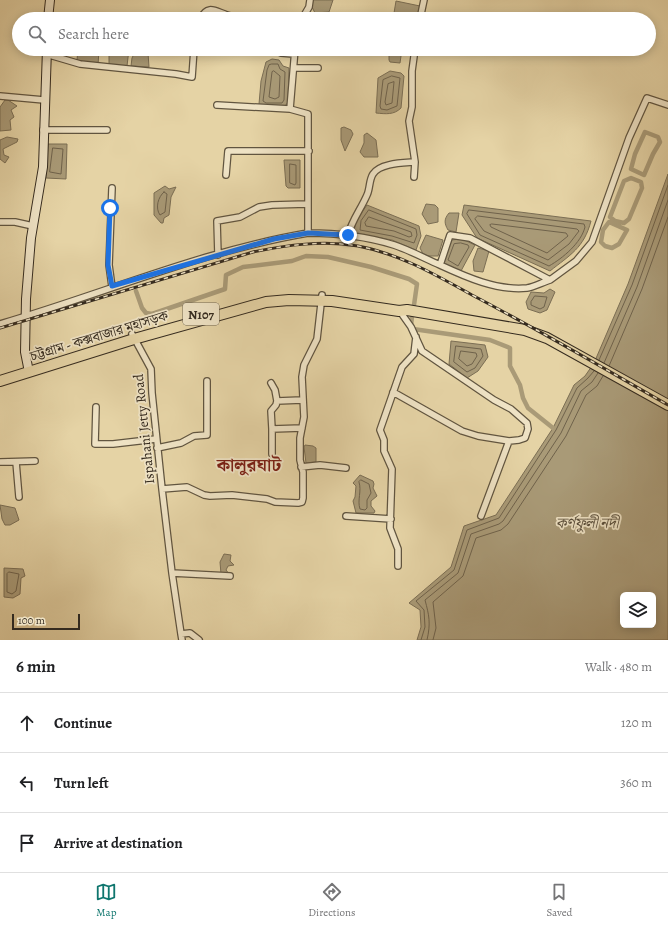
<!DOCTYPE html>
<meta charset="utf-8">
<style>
:root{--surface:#fff;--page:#f2f2f2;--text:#202124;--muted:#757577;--line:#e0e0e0;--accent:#0f766e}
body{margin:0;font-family:Alegreya,"Noto Serif Bengali",serif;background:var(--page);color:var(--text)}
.controls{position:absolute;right:12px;bottom:12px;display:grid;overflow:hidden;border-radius:6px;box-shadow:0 2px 10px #0003}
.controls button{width:36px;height:36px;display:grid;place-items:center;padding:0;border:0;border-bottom:1px solid var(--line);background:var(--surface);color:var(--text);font:20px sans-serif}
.scale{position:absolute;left:12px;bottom:10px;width:68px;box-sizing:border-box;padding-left:4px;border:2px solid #352b1f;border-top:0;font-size:11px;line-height:14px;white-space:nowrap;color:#352b1f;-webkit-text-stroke:3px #eee2c4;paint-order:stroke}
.stop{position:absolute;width:12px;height:12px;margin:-9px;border:3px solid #1a73e8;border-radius:50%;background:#fff}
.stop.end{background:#1a73e8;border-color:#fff;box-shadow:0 1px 4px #0008}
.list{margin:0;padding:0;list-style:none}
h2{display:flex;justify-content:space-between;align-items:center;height:52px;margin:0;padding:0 16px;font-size:17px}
h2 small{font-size:13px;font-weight:400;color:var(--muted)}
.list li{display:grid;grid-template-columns:26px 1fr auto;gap:12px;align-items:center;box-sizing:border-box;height:60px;padding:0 16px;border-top:1px solid var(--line)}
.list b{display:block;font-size:15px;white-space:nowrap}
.list em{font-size:13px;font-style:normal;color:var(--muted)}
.icon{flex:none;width:22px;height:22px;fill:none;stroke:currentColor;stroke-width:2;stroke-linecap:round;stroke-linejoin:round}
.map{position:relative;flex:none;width:668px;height:640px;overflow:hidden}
.search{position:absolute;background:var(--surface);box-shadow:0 2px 10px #0003;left:12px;right:12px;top:12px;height:44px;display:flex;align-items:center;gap:10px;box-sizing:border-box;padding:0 14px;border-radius:22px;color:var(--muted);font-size:15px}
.sheet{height:232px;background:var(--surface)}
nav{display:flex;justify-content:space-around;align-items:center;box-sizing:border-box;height:56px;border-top:1px solid var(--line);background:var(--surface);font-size:11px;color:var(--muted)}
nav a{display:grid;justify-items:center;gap:2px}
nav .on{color:var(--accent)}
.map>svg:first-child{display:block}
.water{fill:#a99a77;stroke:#7b6e54;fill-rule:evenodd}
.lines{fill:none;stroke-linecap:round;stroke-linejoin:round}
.shore{stroke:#6f624b;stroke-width:1}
.canal{stroke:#a99a77;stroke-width:4.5}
.street-casing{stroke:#615540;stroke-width:8}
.secondary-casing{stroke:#352b1f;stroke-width:10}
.highway-casing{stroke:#352b1f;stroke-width:12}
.street{stroke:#eee2c4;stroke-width:5.5}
.secondary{stroke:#eee2c4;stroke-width:8}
.highway{stroke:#e5d3a5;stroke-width:10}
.rail-casing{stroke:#352b1f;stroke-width:3}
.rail{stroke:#eee2c4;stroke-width:1.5;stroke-dasharray:4.5;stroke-linecap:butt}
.route{stroke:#1a73e8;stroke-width:5}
.labels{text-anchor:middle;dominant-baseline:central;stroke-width:3.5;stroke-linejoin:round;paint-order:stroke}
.shield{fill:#eee2c4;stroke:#6c6250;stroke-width:1}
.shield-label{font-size:13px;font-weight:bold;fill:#352b1f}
.street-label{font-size:14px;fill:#352b1f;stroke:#eee2c4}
.water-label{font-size:15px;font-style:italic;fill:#584c39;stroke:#eee2c4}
.district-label{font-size:18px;font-weight:bold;fill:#7a1f14;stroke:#eee2c4}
</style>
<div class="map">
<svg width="668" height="640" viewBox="0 0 668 640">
<rect width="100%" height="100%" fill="#e5d3a5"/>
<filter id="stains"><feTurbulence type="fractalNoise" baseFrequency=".005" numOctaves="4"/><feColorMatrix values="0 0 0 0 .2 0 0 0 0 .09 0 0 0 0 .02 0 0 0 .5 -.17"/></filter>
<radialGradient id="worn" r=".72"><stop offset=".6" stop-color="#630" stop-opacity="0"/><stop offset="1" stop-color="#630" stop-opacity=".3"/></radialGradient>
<path class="water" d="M313,0H333L329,12L315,13L312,7Z
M396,1L420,6L418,19H393Z
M78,49L99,50L98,65L80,63L77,60Z
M109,49H129L127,66L111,65L109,63Z
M389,49H402L400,63L390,62L389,60Z
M135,52L148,53L149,67L131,66L132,58Z
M272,59L279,60L283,66L289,68L288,102L285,106L260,105L259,104L261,81L266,62Z
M390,71L401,73L404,76L401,108C394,115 386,114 376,113L378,78Z
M5,100H8L17,106L11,110L14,117L10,120L11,130L0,131V107Z
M344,127L351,130L353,134L345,151L341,140V128Z
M367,133L376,140L378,157H364L360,152L364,143V135Z
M7,137L18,139L17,142L3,149L4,155L9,157L5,163L0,159V140Z
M48,144H67L66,179L46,178Z
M284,160H300V188H288L286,186Z
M668,174V640H417L421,627L420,610L409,603L451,567L464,526L496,515L553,428L574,385L585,376L594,363L628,284ZM623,595H653V625H623Z
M165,186L169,189L176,187L171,197L169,215L164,218L163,223H161L154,215V193Z
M426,204L435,205L438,208V222L428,224L422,214Z
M367,205L419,226L421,236L416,250L392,240L353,233L357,219Z
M464,205L591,221C584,248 570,255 550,271L477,238L462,215Z
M449,213H459L456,232L448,230C444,223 444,219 449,213Z
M426,235L443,240L438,256H424L420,248Z
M462,239L475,245L461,271L442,264L451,240Z
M478,248L489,251L483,272L474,271L473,261Z
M550,289L555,292L547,310L540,313L528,309L526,302L531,292L544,293Z
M451,341L485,345L488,357L478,371L467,378L449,364Z
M305,445L313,446L316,448V462L306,463L304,447Z
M360,475L373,481L374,484L373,488L377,496L371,501V506L375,511L374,513H356L353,501L355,497L356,486L353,483Z
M0,505L15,508L19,520L10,525H5L2,519Z
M224,554L231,555L230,561L234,565L228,566L226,570L230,575L221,574L220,562Z
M4,568L23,569L25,576L21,578L20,594L13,598L4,597Z"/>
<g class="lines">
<path class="shore" d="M272,64H278L280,69L285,72L284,100L282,103H266L263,101L267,70L269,65Z
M274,71L280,76L279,97L275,99L269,97L272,72Z
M392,76L400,78L397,106L387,110L381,109L380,106L383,80Z
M394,82L392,103L386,105L385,102L388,84Z
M53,148L63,149L61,174L50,172Z
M290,164L296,165V183L295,185L290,183Z
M164,192L167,194L165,212L160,215C155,208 158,197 164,192Z
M369,210L416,229L417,235L414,243L392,236L360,230L361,221Z
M469,210L584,224L585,227C581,243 563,258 549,266L480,235L467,214Z
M478,216L577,229L579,231L569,244L548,260L484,231L475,219Z
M369,217L411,232L412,236L409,237L394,231L366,226L365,223Z
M492,224L566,233L568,236L547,253L491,227L490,225Z
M461,243L468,245L469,247L458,266L448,260L454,244Z
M535,296L547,297L544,307L540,309L531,305V302Z
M456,346L481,349L483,356L475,368L467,372L454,362Z
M461,351L476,353L477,356L472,364L467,366L459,359Z
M599,360L632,285L668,185
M604,363L637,287L668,200
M609,366L642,289L668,217
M361,480L369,484L371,493L367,500V508L365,510L360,509C357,500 362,491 359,482Z
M9,572L19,574L16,591L12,594L7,592V574Z
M421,640L425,627L424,610L416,601L454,570L467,530L499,518L556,430L577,388L588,378L594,371
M427,640C431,623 429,615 425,600L458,573L471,534L499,524L503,521L561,433L581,391L592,382L598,373
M433,640L436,628L433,602L463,576L476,538L501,530L508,524L566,436L586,395L597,386L603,376"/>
<path class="canal" d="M645,132L658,137L660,142L653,154L644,175L631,169L635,154Z
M631,178L641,182L642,188L629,219L624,223L615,221L610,217L624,181Z
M609,222L627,230L619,244L612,248L605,246L601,242L603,230Z
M136,291L142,308L146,313L152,314L225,289L226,275L243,267L292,261L306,256L328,257L371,267L409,279L417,284L414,305
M412,316L411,326L413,329L490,340L510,348V366L520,385L523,398L528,408L553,428"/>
<defs>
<path id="street" d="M200,19C208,4 215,11 227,15C236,18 248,18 258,19
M273,19L283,16H303
M302,19L309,7L310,0
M420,19L424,0
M274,49L281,53L293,54
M295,49L290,109L308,114V233C337,233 365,236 394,245C409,250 424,258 440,265L450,235L470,238L550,280L576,261L592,242L629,138L647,98L668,105
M46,54L80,64L176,74L192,77L194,49
M294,68H318
M0,96L44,100
M217,105L290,109
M43,130H107
M226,175L228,151H309
M414,177L415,162
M112,188L109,265L112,287
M0,222H15L33,226
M348,235C352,220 361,209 367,195C370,189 369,180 373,174C380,163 403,163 415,162L409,121L412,107V71L415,49
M218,255L217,221L240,217L259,207L272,205L307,204
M440,265C466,277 497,291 527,288C534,287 543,282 550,280
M399,310L411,327L422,351L494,400L511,409L527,423L528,429L525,438L519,440L509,441
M0,324C103,294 202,251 308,233
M132,334L151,369L152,393L162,489L187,487L204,495L210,496L232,495L267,499L275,502L298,503L302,502L303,498V472L300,460V438L304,417L302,377L304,365L317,339L322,295
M271,383L275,390L277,401
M393,392L462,431L478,436L509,441L481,516
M96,407L95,444H113L156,439
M302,428L272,429L271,411L276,405L277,401L302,400
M272,429V454
M157,448L181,443L194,436L207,435V381
M0,462L35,461
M16,462L19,497
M301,467L320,465L346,468
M162,489L172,573L230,576
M346,516L391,519
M398,566V549L390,528L392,469L384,451V440L380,430L402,367L414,354L416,337
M172,573L181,634L190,633L199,640
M181,634L182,640"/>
<path id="secondary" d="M48,19L50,0
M29,372L25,352L26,299L31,238L43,167L47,49"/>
<path id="highway" d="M0,381L134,339L266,302L289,300L332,301L399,311L407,310L525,330L547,338L668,405"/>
</defs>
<use href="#street" class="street-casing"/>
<use href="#secondary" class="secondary-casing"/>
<use href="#highway" class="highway-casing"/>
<use href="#street" class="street"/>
<use href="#secondary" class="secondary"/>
<use href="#highway" class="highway"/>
<defs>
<path id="rail" d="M0,328L253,252C287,245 323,240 358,246C400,254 436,275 472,295C539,330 603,368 668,405"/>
</defs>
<use href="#rail" class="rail-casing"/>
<use href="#rail" class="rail"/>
</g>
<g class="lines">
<path class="route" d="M110,208L108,265L112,286L274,239L308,233L348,235"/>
</g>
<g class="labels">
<rect class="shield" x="183" y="303" width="36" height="22" rx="3"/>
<g class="shield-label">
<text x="201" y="314">N107</text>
</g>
<g class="street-label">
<text transform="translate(99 336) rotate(-17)">চট্টগ্রাম - কক্সবাজার মহাসড়ক</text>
<text transform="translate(144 429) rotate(-96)">Ispahani Jetty Road</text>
</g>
<g class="water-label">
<text x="587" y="523">কর্ণফুলী নদী</text>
</g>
<g class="district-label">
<text x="249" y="465">কালুরঘাট</text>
</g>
</g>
<rect width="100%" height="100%" filter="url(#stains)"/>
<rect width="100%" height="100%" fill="url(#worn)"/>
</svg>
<div class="controls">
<button><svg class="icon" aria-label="layers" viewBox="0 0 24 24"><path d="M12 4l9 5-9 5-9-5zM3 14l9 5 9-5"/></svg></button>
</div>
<div class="scale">100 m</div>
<div class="stop" style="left:110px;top:208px"></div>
<div class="stop end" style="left:348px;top:235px"></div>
<div class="search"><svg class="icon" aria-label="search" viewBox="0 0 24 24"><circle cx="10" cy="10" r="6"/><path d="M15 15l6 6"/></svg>Search here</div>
</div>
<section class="sheet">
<h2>6 min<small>Walk · 480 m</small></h2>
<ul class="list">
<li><svg class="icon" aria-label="ahead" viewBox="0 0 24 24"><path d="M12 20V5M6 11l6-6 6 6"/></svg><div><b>Continue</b></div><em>120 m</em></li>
<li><svg class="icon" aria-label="left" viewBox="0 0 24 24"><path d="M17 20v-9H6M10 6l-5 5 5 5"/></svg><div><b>Turn left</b></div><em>360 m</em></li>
<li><svg class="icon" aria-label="arrive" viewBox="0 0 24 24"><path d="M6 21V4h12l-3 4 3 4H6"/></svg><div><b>Arrive at destination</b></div></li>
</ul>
</section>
<nav>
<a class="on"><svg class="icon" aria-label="map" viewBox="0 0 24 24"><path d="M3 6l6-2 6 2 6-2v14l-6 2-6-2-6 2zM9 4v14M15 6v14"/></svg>Map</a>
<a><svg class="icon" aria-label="directions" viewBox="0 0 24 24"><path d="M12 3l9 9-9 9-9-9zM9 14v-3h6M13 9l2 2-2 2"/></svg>Directions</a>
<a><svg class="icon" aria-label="saved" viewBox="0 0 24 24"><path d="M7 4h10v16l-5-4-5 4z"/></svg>Saved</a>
</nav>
